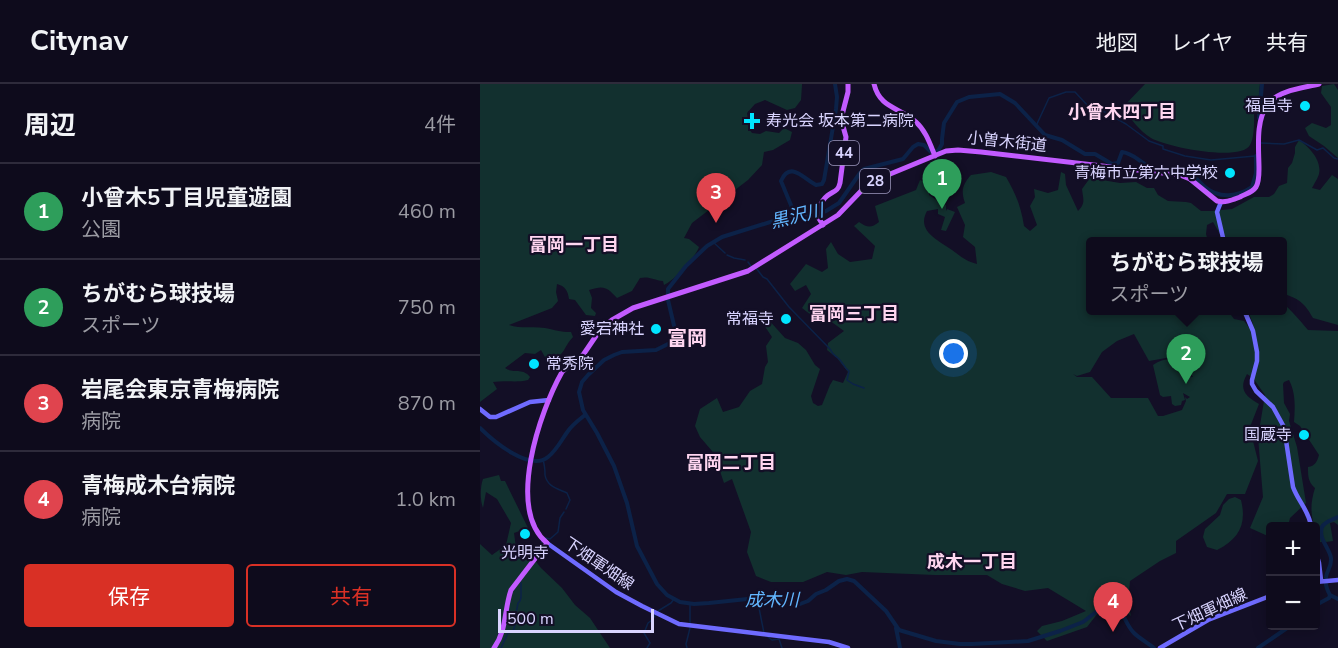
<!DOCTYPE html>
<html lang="ja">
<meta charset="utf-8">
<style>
:root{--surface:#0e0b1c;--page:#171425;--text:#f1f3f6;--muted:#9b9ba3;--line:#2e2b3b;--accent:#d93025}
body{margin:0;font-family:"Nunito Sans","Noto Sans JP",sans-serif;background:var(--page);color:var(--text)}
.controls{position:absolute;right:18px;bottom:18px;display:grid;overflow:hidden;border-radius:6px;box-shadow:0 3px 15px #0003}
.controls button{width:54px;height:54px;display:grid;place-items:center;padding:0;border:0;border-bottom:2px solid var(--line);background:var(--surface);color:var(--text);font:30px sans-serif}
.scale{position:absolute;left:18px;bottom:15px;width:156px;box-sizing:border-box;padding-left:6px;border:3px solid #d9d4ff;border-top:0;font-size:16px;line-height:21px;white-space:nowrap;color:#d9d4ff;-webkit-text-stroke:4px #130f26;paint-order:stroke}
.you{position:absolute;left:474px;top:270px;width:21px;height:21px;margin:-15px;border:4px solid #fff;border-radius:50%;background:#1a73e8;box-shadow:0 0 0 9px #1a73e833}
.badge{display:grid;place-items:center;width:39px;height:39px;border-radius:50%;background:var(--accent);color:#fff;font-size:20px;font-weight:700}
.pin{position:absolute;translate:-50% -50px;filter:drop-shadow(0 2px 3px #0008)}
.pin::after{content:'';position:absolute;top:32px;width:21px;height:18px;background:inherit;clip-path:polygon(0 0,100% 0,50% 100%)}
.popup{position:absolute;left:606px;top:153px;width:201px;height:78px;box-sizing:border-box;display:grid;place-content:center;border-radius:6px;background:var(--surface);filter:drop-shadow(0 2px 4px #0005);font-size:20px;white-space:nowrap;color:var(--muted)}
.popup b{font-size:22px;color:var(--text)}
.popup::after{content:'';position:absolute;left:50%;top:100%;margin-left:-12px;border:12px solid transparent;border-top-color:var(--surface)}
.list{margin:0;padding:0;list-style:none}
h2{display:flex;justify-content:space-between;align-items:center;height:78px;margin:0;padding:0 24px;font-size:26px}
h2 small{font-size:20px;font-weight:400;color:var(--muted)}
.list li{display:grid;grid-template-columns:39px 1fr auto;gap:18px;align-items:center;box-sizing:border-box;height:96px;padding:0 24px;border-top:2px solid var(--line)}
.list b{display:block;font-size:22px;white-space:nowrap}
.list p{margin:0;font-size:20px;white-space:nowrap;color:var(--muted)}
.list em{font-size:20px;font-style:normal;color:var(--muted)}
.actions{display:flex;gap:12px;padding:18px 24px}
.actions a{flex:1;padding:14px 0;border:2px solid var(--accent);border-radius:6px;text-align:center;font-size:21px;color:var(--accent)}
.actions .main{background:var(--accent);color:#fff}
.map{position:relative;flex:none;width:858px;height:564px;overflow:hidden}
header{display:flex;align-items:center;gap:36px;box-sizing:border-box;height:84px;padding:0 30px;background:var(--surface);border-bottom:2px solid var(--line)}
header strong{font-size:28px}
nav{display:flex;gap:33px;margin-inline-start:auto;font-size:21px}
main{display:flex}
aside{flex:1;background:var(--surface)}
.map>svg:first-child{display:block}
.green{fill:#12302f;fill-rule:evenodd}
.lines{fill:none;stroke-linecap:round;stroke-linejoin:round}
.stream{stroke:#0c2248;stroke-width:1.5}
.river{stroke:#0c2248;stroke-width:4}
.secondary{stroke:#6f6bff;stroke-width:4.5}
.primary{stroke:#c25bff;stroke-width:5}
.poi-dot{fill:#00e5ff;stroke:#130f26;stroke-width:2}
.labels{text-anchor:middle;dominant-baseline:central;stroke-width:4.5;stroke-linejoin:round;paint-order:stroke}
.shield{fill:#130f26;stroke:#9e99be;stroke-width:1.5}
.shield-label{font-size:15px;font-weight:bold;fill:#d9d4ff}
.poi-label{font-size:16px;fill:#d9d4ff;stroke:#130f26;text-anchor:end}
.street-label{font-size:16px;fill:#d9d4ff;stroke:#130f26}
.neighbourhood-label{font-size:18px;font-weight:bold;fill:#ffd6f0;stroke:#130f26}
.water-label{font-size:18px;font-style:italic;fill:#62b6ff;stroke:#130f26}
.quarter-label{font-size:20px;font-weight:bold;fill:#ffd6f0;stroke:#130f26}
</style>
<header>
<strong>Citynav</strong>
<nav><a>地図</a><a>レイヤ</a><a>共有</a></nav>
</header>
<main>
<aside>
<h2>周辺<small>4件</small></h2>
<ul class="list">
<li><span class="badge" style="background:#2e9e5b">1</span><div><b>小曾木5丁目児童遊園</b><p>公園</p></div><em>460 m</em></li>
<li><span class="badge" style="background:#2e9e5b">2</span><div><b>ちがむら球技場</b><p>スポーツ</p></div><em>750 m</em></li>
<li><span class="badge" style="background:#e0444e">3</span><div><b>岩尾会東京青梅病院</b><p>病院</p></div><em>870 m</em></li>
<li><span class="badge" style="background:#e0444e">4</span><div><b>青梅成木台病院</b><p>病院</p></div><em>1.0 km</em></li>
</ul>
<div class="actions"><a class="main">保存</a><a>共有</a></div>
</aside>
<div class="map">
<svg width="858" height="564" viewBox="0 0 858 564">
<rect width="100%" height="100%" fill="#130f26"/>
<path class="green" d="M0,0H322V1L321,16L315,24L307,26L285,16L275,20L267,29L269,45L272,49L280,50L286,47L299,49L304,44L312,48L310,56L293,66L284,68L282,81L268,96L212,139L204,154L209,155L219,163C215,174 195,196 184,201L183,197C174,196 169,192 160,194L152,207L137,214C127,203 124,201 109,206L112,214L111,224L116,229L115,232L106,231L95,216L89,215C88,207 85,202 77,200L76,208L78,217L72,224L29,241C41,245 53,242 65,244C76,246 79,248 91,248L93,253C83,264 86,269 72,277L66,275L61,266L55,270L45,269L25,284C33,290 43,283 50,293L48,296C36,299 26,296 13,298L17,305L0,318Z
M665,0H780L778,19L774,24C774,34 775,53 770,61C761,78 686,63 671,54C659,47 651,34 642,24Z
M854,0L858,6V74L844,62L829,52L825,44L832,39L846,44L851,41V23L841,9L842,2Z
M819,56C829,63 842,76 839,90C838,94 834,100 832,104L840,106L852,91L858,95V241L833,234C824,218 819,215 802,209V158L744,157L733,138L727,141L726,150L728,157L610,158V226L753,227L751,231L754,235L764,237L771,246L773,240L768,227L802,226V219C810,224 821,238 828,246L858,247V441L854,438L850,439L853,457L846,458H836V442H833L834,441C830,427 831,417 835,404C828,398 828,392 828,383C835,382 837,378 839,371L820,342L814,338C815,324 816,309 809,296L804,298L803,300L804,319L810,330L809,337L817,363L826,419L810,434L808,442H790V453L770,444L783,413L778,353L785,311L773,294L767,290C758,306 766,312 779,320L770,343L774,352L772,353L778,377L765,410H747L736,429L696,457V469L680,477L650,497L648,518L651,532L634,517L618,529L607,543L567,557L557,547L562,542L582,537L606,527L568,504L545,507L522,500L507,491H455L382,488L366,491L347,488L323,498H291L276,492L267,468L271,448L252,395L244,399L240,387L241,386L232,367L220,353L215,342L220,325L237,314L243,328L259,323L270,307L282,300L285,283L288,278L286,262L292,253L282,238L287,234L305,254L318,259L326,266L335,281L340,285L331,312L333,319L338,322L342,321L350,301L353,296L363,299L368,288L357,274L347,266L348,259L364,247L353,239L340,238L322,224L331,210L326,201L315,207L310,200L326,180L342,188L348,184L346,165L351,158L358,170L370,178L392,175L395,162L374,142L379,138C388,144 391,144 399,138L395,122L436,106L440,96L449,100V111L462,120L466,121V127L467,125L475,128L466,147L461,146L465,133L458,130V125L447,127C436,147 458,156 472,166C482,173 485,177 497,180L495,163L483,153L485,141L477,123L485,119C481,107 482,101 491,91L511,88L526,93C536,110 541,123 544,142L550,147L557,141L550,122L555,113L554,105L568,109L578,106L581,88L585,90L586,101L598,127C606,119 603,115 602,105L610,94L640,99L656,98L667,104H674L678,111L688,117L706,118L711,119L721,127H732L752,125L774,113H789L794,110L799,102L807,99L808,84L812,79L815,69V63ZM654,250L669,277L697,272L701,276L713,293H708L700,278C690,274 682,275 673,281L680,311L683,313L691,312L692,320L695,322L701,321L702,317L705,316L703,309L710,313L707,315L705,313L706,317L702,326L683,332H678L668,314H631L612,293H597L593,290L597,292L610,288L622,268L637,257Z
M19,391L21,397H25L48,444L34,449L36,464L46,465L61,484L82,504L95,521L110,534L130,564H0V460L12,471L26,461L31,439L17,415L6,408L3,424C0,416 0,403 3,395Z
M755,413L761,416C767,440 759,455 737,466L727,463L723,453L725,445L740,431L743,421L749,415Z"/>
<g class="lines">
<path class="stream" d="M556,42L569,14L586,8H595L609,23L625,28L646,40L669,57L683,62V65L705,72L731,76L775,72
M781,59L804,60L819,56L837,66L843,64L854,74L858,75
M233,158L245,169
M247,171L254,174L265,176
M268,178L271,182
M276,184L283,193L287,195L309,223L350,265C353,271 353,270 358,274C363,278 363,283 369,287L367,296L373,300L384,304
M63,376C65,382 65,385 65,391C67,403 79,405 87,409L90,416L86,425
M66,454L70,455L78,448L80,434L84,428
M56,469L59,461L62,458
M277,514L284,549
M210,540V519
M288,553L292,556L299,555L302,564
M21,564L28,549L33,548L35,541L34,535L36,530L38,519L40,517L41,513V499
M167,564L170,559L164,549L168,539L172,536L178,527L191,519L194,515
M207,564L206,560L210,544"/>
<path class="river" d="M779,34L782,0
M315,131L301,97C310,76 324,95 336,101L342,100L344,96L356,25L357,13L355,0
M0,344C13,357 50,388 68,373C77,366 82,355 88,347C93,340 99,336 105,331
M850,511C847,506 845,499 846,493C847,486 852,482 851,474C849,463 838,455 842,443C845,437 853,436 858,433
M850,511L858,515
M836,521L849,514L850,511
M416,544L420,564
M674,564C668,559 659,554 654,549C642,537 646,524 628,519L623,521L616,528L603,538L580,547L548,557L492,560H480L456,557L419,546L406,527L374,497L367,495L359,497L346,506L336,510L328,517L320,520L277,514L229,519L214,520L200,518L187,511L177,500L157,462L147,419L134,382L117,349L103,326L99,308L102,298L108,291L124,276L134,271L142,268L176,266L190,259L196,250L188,216V205L206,182L227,162L242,153L303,134L315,131L337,130L346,127L359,119L380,89L384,85L423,75L433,63L438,60L444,61L451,68L458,67L462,60V55L464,39L477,18L489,13L520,10L535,19L565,51L582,56L605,70H615L632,80L638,79L642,68C656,70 659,79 671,83C679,87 685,84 693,85C699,85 706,88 711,91C717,94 720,99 725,103C739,115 758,113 772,103L776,89V72
M778,564L810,542"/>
<path class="secondary" d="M741,118L737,128L744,158
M764,226L773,247L777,268V277L772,296V300L776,307L793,323L804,343L813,403C818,417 829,427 831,442
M0,325L10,333H16L50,318L69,316
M67,459L136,508L162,522L199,540L349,558L368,564
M836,469L839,479L841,496
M836,498L858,496
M680,564L728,536L790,512"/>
<path class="primary" d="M394,0C400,25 420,23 436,38C446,47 450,60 455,72
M343,141L338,133V125C340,121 343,115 347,112C353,107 358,108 360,99L366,53L361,35L368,8V0
M14,564C27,546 24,526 31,506L67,459C26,425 60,327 82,288L86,284L103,271L120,246L132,236L153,224L268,187L358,131L383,105L398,95L466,67L478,66L501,68L700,91L710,95L737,117C746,119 752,116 760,113C765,110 772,109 776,103C779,98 779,91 779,85C779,65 775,37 788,20C799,6 823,4 839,0"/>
</g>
<g class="poi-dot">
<circle cx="825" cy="22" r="6"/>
<path d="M269 28h6v6h6v6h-6v6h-6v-6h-6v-6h6z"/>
<circle cx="750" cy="89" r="6"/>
<circle cx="306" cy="235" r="6"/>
<circle cx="176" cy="245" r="6"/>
<circle cx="54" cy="280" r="6"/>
<circle cx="824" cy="351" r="6"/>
<circle cx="45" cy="450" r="6"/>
</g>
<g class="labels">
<g class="shield">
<rect x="349" y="57" width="30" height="24" rx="4.5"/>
<rect x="380" y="85" width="30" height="24" rx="4.5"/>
</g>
<g class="shield-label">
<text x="364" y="69">44</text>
<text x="395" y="97">28</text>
</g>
<g class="poi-label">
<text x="813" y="22">福昌寺</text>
<text x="286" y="37" text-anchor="start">寿光会 坂本第二病院</text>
<text x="738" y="89">青梅市立第六中学校</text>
<text x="294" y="235">常福寺</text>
<text x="164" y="245">愛宕神社</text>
<text x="66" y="280" text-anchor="start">常秀院</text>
<text x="812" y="351">国蔵寺</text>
<text x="45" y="469" text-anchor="middle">光明寺</text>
</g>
<g class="street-label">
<text transform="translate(527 58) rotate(6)">小曽木街道</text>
<text transform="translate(119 480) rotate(34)">下畑軍畑線</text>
<text transform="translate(730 526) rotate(-25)">下畑軍畑線</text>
</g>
<g class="neighbourhood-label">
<text x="642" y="28">小曾木四丁目</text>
<text x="94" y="161">富岡一丁目</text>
<text x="374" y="230">富岡三丁目</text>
<text x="251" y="379">富岡二丁目</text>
<text x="492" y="478">成木一丁目</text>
</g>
<g class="water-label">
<text transform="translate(317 132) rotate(-13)">黒沢川</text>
<text x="292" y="516">成木川</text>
</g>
<g class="quarter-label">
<text x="207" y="254">富岡</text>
</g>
</g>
</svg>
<div class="controls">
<button>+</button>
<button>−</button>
</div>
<div class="scale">500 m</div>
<div class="you"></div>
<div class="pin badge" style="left:462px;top:125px;background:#2e9e5b">1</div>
<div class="pin badge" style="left:706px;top:300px;background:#2e9e5b">2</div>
<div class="popup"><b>ちがむら球技場</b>スポーツ</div>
<div class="pin badge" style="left:236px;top:139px;background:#e0444e">3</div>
<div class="pin badge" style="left:633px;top:548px;background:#e0444e">4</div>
</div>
</main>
